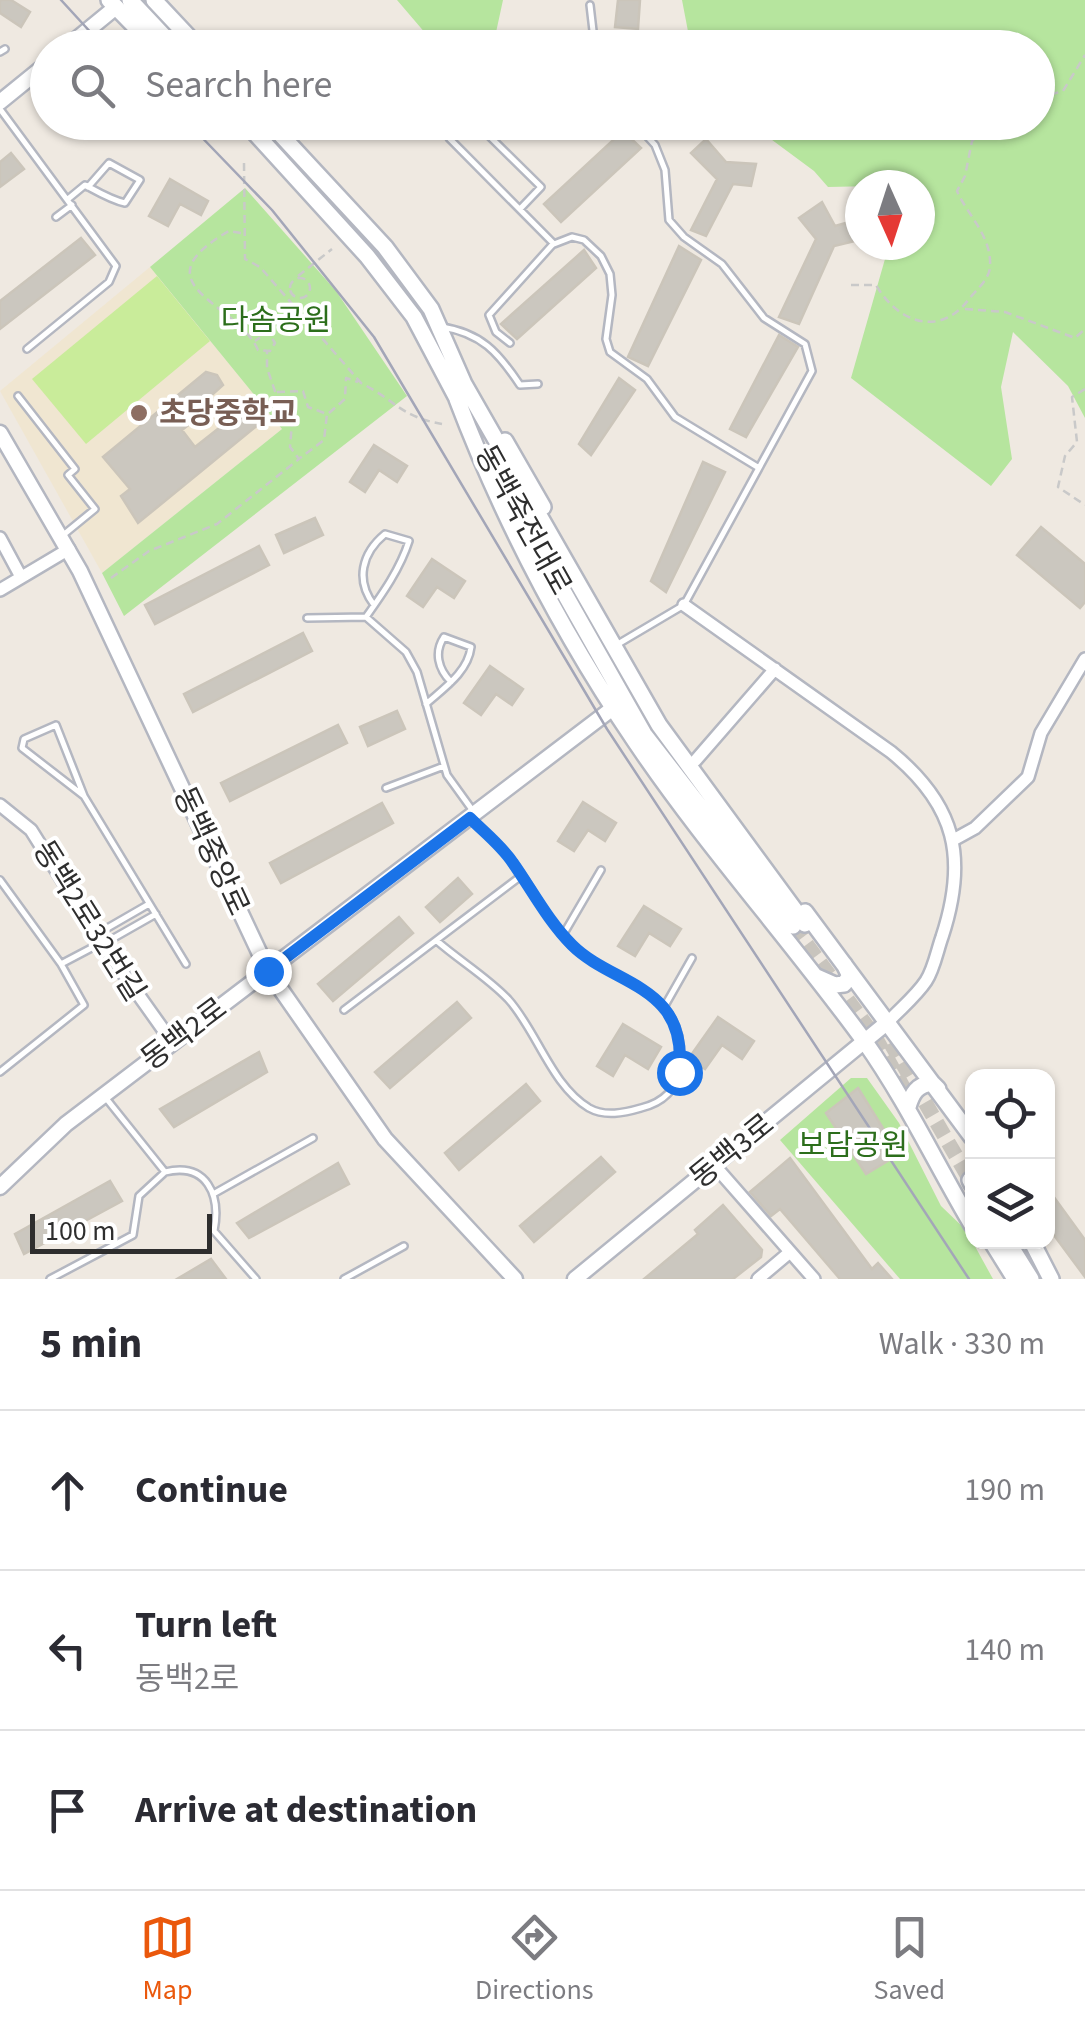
<!DOCTYPE html>
<meta charset="utf-8">
<style>
:root{--surface:#fff;--page:#f2f2f3;--text:#2b2b33;--muted:#7c7c81;--line:#e1e1e2;--accent:#ea580c}
body{margin:0;font-family:"Source Sans 3","Noto Sans KR",sans-serif;background:var(--page);color:var(--text)}
.controls{position:absolute;right:30px;bottom:30px;display:grid;overflow:hidden;border-radius:20px;box-shadow:0 2px 8px #0004}
.controls button{width:90px;height:90px;display:grid;place-items:center;padding:0;border:0;border-bottom:2px solid var(--line);background:var(--surface);color:var(--text);font:50px sans-serif}
.compass{position:absolute;left:845px;top:170px;width:90px;height:90px;border-radius:50%;background:var(--surface);box-shadow:0 2px 8px #0004;rotate:177deg}
.scale{position:absolute;left:30px;bottom:25px;width:182px;box-sizing:border-box;padding-left:10px;border:5px solid #2e2e2e;border-top:0;font-size:28px;line-height:35px;white-space:nowrap;color:#2e2e2e;-webkit-text-stroke:8px #fff;paint-order:stroke}
.stop{position:absolute;width:30px;height:30px;margin:-22px;border:8px solid #1a73e8;border-radius:50%;background:#fff}
.stop.end{background:#1a73e8;border-color:#fff;box-shadow:0 2px 10px #0008}
.list{margin:0;padding:0;list-style:none}
h2{display:flex;justify-content:space-between;align-items:center;height:130px;margin:0;padding:0 40px;font-size:42px}
h2 small{font-size:32px;font-weight:400;color:var(--muted)}
.list li{display:grid;grid-template-columns:65px 1fr auto;gap:30px;align-items:center;box-sizing:border-box;height:160px;padding:0 40px;border-top:2px solid var(--line)}
.list b{display:block;font-size:38px;white-space:nowrap}
.list p{margin:0;font-size:32px;white-space:nowrap;color:var(--muted)}
.list em{font-size:32px;font-style:normal;color:var(--muted)}
.icon{flex:none;width:55px;height:55px;fill:none;stroke:currentColor;stroke-width:2;stroke-linecap:round;stroke-linejoin:round}
.map{position:relative;flex:none;width:1085px;height:1279px;overflow:hidden}
.search{position:absolute;background:var(--surface);box-shadow:0 2px 8px #0004;left:30px;right:30px;top:30px;height:110px;display:flex;align-items:center;gap:25px;box-sizing:border-box;padding:0 35px;border-radius:55px;color:var(--muted);font-size:38px}
.sheet{height:610px;background:var(--surface)}
nav{display:flex;justify-content:space-around;align-items:center;box-sizing:border-box;height:140px;border-top:2px solid var(--line);background:var(--surface);font-size:28px;color:var(--muted)}
nav a{display:grid;justify-items:center;gap:5px}
nav .on{color:var(--accent)}
.map>svg:first-child{display:block}
.education{fill:#f0e6d1}
.green{fill:#b6e59e}
.pitch{fill:#c9ec9a}
.building{fill:#cbc7bf;stroke:#cbc5ba;stroke-width:2.5}
.lines{fill:none;stroke-linecap:round;stroke-linejoin:round}
.secondary-tunnel{stroke:#c8c4bd;stroke-width:15;stroke-dasharray:15 8;stroke-linecap:butt}
.service-casing{stroke:#b4b7c1;stroke-width:10}
.minor-casing{stroke:#b4b7c1;stroke-width:16}
.tertiary-casing{stroke:#b4b7c1;stroke-width:19}
.secondary-casing{stroke:#b4b7c1;stroke-width:20}
.path{stroke:#c9c9c9;stroke-width:2.5;stroke-dasharray:8 5;stroke-linecap:butt}
.service{stroke:#fff;stroke-width:5}
.minor{stroke:#fff;stroke-width:11}
.tertiary{stroke:#fff;stroke-width:14}
.secondary{stroke:#fff;stroke-width:15}
.tram{stroke:#a3a6b8;stroke-width:2.5}
.route{stroke:#1a73e8;stroke-width:12}
.education-dot{fill:#8d6e63;stroke:#fff;stroke-width:4}
.labels{text-anchor:middle;dominant-baseline:central;stroke-width:8;stroke-linejoin:round;paint-order:stroke}
.park-label{font-size:30px;fill:#2c6e1b;stroke:#fff}
.education-label{font-size:30px;font-weight:bold;fill:#785e54;stroke:#fff;text-anchor:start}
.street-label{font-size:30px;fill:#2e2e2e;stroke:#fff}
</style>
<div class="map">
<svg width="1085" height="1279" viewBox="0 0 1085 1279">
<rect width="100%" height="100%" fill="#efe9e1"/>
<path class="education" d="M150,267L282,429L102,573L0,391Z"/>
<path class="green" d="M397,0H503L495,37L463,47L438,48Z
M682,0H1085V418L1068,386L1013,332L1001,387L1012,459L991,486L851,378L889,245H920V185L828,187L814,171L749,123L1038,122V48L691,47Z
M245,188L336,291L407,396L124,616L102,573L282,429L150,267Z
M851,1078H867L899,1123L941,1206L966,1230L993,1279H900L780,1140Z"/>
<path class="pitch" d="M157,276L210,341L86,444L32,379Z"/>
<path class="building" d="M0,0H11L30,12L21,27L0,13Z
M618,0H640L638,29L615,27Z
M58,122H93L83,138Z
M623,131L641,148L561,222L544,204Z
M706,139L726,162L756,164L751,186L733,184L706,236L691,230L717,179L691,153Z
M11,153L24,169L0,187V162Z
M170,179L208,201L201,215L180,204L168,226L149,216Z
M822,202L835,226L860,219L859,240L834,246L799,324L779,317L816,239L799,218Z
M81,238L95,255L0,329V301Z
M679,246L701,260L648,366L628,357Z
M584,250L596,268L517,339L501,324Z
M779,335L798,347L746,437L730,429Z
M206,372L217,375L223,385L195,410L200,416L182,430L195,447L242,410L252,413L259,424L138,523L121,496L130,489L103,457Z
M619,378L635,390L591,455L579,444Z
M374,445L407,466L397,482L379,470L365,492L350,482Z
M703,462L725,472L666,592L651,581Z
M315,518L323,535L284,553L276,535Z
M1041,527L1085,564V602L1080,608L1017,555Z
M259,546L269,565L155,624L145,605Z
M432,559L465,581L454,598L437,587L423,607L407,596Z
M303,633L312,651L193,712L184,694Z
M490,666L523,689L512,705L496,694L481,715L464,703Z
M397,711L405,729L368,746L360,727Z
M338,725L347,743L230,801L221,783Z
M583,802L616,823L605,841L588,830L574,851L558,841Z
M382,803L393,823L281,883L270,863Z
M458,878L472,894L440,922L426,907Z
M644,906L681,929L670,946L649,933L635,956L618,946Z
M399,917L413,933L333,1001L318,984Z
M457,1002L471,1018L390,1088L375,1072Z
M718,1017L754,1041L742,1059L722,1045L705,1069L689,1058Z
M623,1024L661,1047L648,1069L625,1055L613,1076L597,1066Z
M259,1052L267,1072L174,1127L160,1109Z
M526,1084L540,1101L459,1170L445,1153Z
M858,1088L899,1154L866,1174L826,1113Z
M601,1157L615,1172L534,1242L520,1226Z
M790,1158L872,1269L878,1263L892,1279H840L780,1209L771,1216L750,1192Z
M338,1163L349,1184L249,1238L237,1223Z
M110,1181L122,1201L24,1254L15,1234Z
M1048,1189L1085,1240V1277L1048,1227Z
M723,1205L762,1250L761,1257L733,1279H644L698,1234L695,1230Z
M211,1259L226,1279H177Z"/>
<g class="lines">
<path class="secondary-tunnel" d="M793,926L875,1037L911,1101
M879,1023L970,1180"/>
<defs>
<path id="service" d="M590,5L595,48
M527,40L552,48
M0,52L5,49
M0,109L116,266L109,282L27,349
M464,122L449,138L554,244L572,237L584,240L601,256L610,274L612,295L606,339L610,352L647,379L675,417L759,468
M475,122L541,187L520,209
M567,122L584,129L617,122
M68,199L85,185C98,192 111,200 125,203L140,180L109,163L88,187
M56,217L72,205
M442,327C481,333 498,352 520,385L538,384
M510,343L496,332L489,315L553,244
M18,396L75,469L68,475L95,509L62,536
M366,617C383,593 400,569 409,541L385,534C362,553 355,580 374,605
M307,618L366,617L406,652L417,672L447,775L473,811
M618,644L684,605L812,371L805,344L764,318L722,264L684,237L669,220L665,170L655,145L634,122
M426,704C444,688 468,672 471,647L444,637C434,652 438,669 451,682
M386,788L444,766
M84,796L56,725L24,739L22,748L84,796L186,964
M0,880L61,964L84,1005L0,1072
M97,934L149,904
M563,935L601,870
M437,941C460,961 487,977 508,999C537,1031 551,1085 589,1108C605,1117 624,1113 641,1108C662,1103 677,1090 680,1067C689,986 611,984 571,945C546,919 532,886 510,858C499,844 485,832 472,820
M105,943L156,914
M61,964L99,944
M663,1009L692,958
M344,1010L521,876
M105,1097L165,1172C207,1162 221,1195 214,1231L256,1279
M215,1193L313,1138
M50,1279L133,1235L139,1196L165,1172
M344,1279L404,1246"/>
<path id="minor" d="M0,538L21,577
M0,590L69,549
M684,605L891,752C956,805 968,858 942,937C937,951 934,969 926,981C916,996 901,1008 889,1021
M695,761L775,669
M0,805L31,830L103,945L172,1042
M955,839L975,828L1028,777L1041,733L1085,659
M714,1165L814,1279
M758,1279L790,1252"/>
<path id="tertiary" d="M66,48L116,7
M0,102L48,63
M0,433L80,571L268,971L385,1139L515,1279
M0,1187L66,1124L613,708
M575,1279L889,1021"/>
<path id="secondary" d="M109,0L156,48
M130,0L175,48
M154,0L199,48
M245,122L367,256L414,317L460,404
M269,122L385,247L431,309L464,384L659,725L805,924
M457,399C502,517 564,636 635,741C705,845 791,940 865,1042C906,1100 936,1164 972,1225
M505,441L543,507
M523,520L644,734L793,926
M805,912L972,1137
M817,977L835,985L844,984L850,976L844,964
M908,1107C912,1093 917,1085 932,1083L938,1089
M970,1180L972,1184
M992,1242L1015,1279
M1008,1242L1031,1279
M1032,1242L1051,1279"/>
</defs>
<use href="#service" class="service-casing"/>
<use href="#minor" class="minor-casing"/>
<use href="#tertiary" class="tertiary-casing"/>
<use href="#secondary" class="secondary-casing"/>
<path class="path" d="M1038,98L1063,91L1085,55
M244,163L245,259L260,267L361,383C395,400 401,417 442,424
M241,233L229,231C135,285 237,302 258,350L270,351L275,343L268,332L255,341
M298,276L332,249
M290 288a10 10 0 1 1 20 0a10 10 0 1 1-20 0Z
M851,285H876C898,323 940,338 969,299C976,290 989,280 990,267C992,236 968,216 957,191L965,176L972,141L993,122
M965,309L1005,312L1075,338L1085,329
M1085,389L1072,397L1077,442L1065,456L1058,487L1085,505
M277,392L303,391L308,407L327,414L324,440L300,458
M329,413L345,399L346,378L358,382
M111,578L149,551L217,524L299,459L290,447L292,423L279,403L267,368V352"/>
<use href="#service" class="service"/>
<use href="#minor" class="minor"/>
<use href="#tertiary" class="tertiary"/>
<use href="#secondary" class="secondary"/>
<path class="tram" d="M61,0L105,48
M187,122L272,210L374,337L607,729L969,1279"/>
</g>
<g class="lines">
<path class="route" d="M268,971L470,818C484,832 502,846 513,863C532,890 548,921 572,945C613,986 689,984 679,1072"/>
</g>
<circle class="education-dot" cx="139" cy="413" r="10"/>
<g class="labels">
<g class="park-label">
<text x="276" y="320">다솜공원</text>
<text x="853" y="1145">보담공원</text>
</g>
<g class="education-label">
<text x="159" y="413">초당중학교</text>
</g>
<g class="street-label">
<text transform="translate(523 520) rotate(61)">동백죽전대로</text>
<text transform="translate(211 851) rotate(65)">동백중앙로</text>
<text transform="translate(89 921) rotate(58)">동백2로32번길</text>
<text transform="translate(184 1034) rotate(-37)">동백2로</text>
<text transform="translate(732 1151) rotate(-39)">동백3로</text>
</g>
</g>
</svg>
<div class="controls">
<button><svg class="icon" aria-label="locate" viewBox="0 0 24 24"><circle cx="12" cy="12" r="6"/><path d="M12 2v4M12 18v4M2 12h4M18 12h4"/></svg></button>
<button><svg class="icon" aria-label="layers" viewBox="0 0 24 24"><path d="M12 4l9 5-9 5-9-5zM3 14l9 5 9-5"/></svg></button>
</div>
<svg class="compass" viewBox="-18 -18 36 36"><path d="M0-13l5 13h-10z" fill="#e53935"/><path d="M0 13l5-13h-10z" fill="#7c7c81"/></svg>
<div class="scale">100 m</div>
<div class="stop" style="left:679px;top:1072px"></div>
<div class="stop end" style="left:268px;top:971px"></div>
<div class="search"><svg class="icon" aria-label="search" viewBox="0 0 24 24"><circle cx="10" cy="10" r="6"/><path d="M15 15l6 6"/></svg>Search here</div>
</div>
<section class="sheet">
<h2>5 min<small>Walk · 330 m</small></h2>
<ul class="list">
<li><svg class="icon" aria-label="ahead" viewBox="0 0 24 24"><path d="M12 20V5M6 11l6-6 6 6"/></svg><div><b>Continue</b></div><em>190 m</em></li>
<li><svg class="icon" aria-label="left" viewBox="0 0 24 24"><path d="M17 20v-9H6M10 6l-5 5 5 5"/></svg><div><b>Turn left</b><p>동백2로</p></div><em>140 m</em></li>
<li><svg class="icon" aria-label="arrive" viewBox="0 0 24 24"><path d="M6 21V4h12l-3 4 3 4H6"/></svg><div><b>Arrive at destination</b></div></li>
</ul>
</section>
<nav>
<a class="on"><svg class="icon" aria-label="map" viewBox="0 0 24 24"><path d="M3 6l6-2 6 2 6-2v14l-6 2-6-2-6 2zM9 4v14M15 6v14"/></svg>Map</a>
<a><svg class="icon" aria-label="directions" viewBox="0 0 24 24"><path d="M12 3l9 9-9 9-9-9zM9 14v-3h6M13 9l2 2-2 2"/></svg>Directions</a>
<a><svg class="icon" aria-label="saved" viewBox="0 0 24 24"><path d="M7 4h10v16l-5-4-5 4z"/></svg>Saved</a>
</nav>
